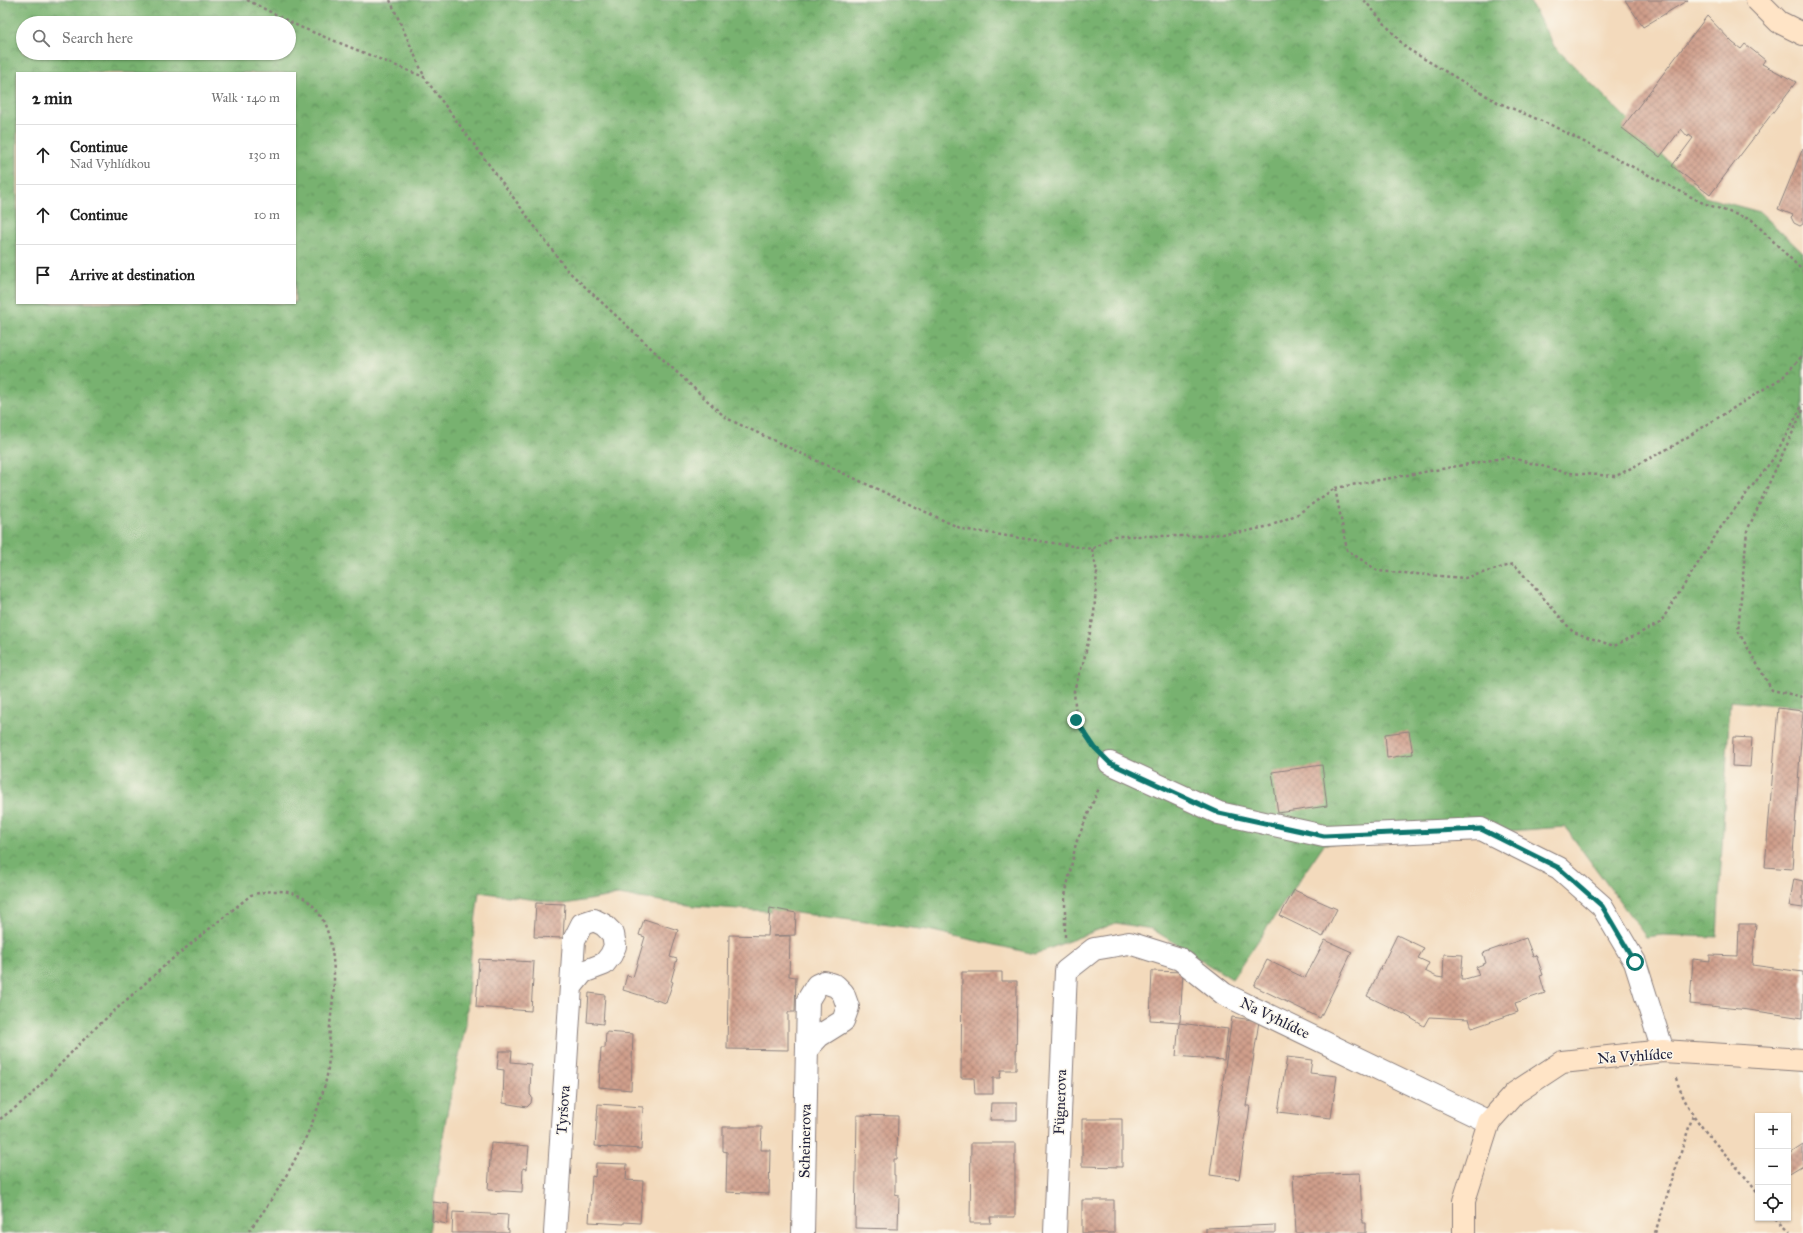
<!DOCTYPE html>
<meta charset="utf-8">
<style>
:root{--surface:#fff;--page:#f2f2f2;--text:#222;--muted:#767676;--line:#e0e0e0}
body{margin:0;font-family:"IM FELL Great Primer",serif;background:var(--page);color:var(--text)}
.controls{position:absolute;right:12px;bottom:12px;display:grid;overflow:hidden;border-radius:0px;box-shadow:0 1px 3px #0004}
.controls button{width:36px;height:36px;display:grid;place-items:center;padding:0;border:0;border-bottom:1px solid var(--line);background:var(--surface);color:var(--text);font:20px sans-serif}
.stop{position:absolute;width:12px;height:12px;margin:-9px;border:3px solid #0f766e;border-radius:50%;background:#fff}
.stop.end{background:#0f766e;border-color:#fff;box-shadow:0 1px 4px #0008}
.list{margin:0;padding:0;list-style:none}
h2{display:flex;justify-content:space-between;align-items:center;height:52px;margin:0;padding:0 16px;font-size:17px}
h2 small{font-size:13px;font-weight:400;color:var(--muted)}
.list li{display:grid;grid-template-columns:26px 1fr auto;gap:12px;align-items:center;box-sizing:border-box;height:60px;padding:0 16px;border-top:1px solid var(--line)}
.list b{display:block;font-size:15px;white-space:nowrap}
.list p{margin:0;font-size:13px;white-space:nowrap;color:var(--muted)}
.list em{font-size:13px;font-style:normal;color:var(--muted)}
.icon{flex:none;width:22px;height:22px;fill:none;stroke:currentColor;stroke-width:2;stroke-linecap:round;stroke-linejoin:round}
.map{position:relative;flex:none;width:1803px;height:1233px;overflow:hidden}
.search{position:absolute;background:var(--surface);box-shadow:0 1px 3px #0004;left:16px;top:16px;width:280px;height:44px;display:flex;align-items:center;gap:10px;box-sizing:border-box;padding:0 14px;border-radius:22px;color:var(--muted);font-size:15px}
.panel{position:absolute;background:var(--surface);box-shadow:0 1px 3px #0004;left:16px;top:72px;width:280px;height:232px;border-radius:0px}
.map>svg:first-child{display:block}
.forest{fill:url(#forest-crowns);stroke:#4d6a56;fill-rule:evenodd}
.building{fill:url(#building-cross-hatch)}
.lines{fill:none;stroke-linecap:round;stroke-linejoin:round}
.street-casing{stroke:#8a7e7c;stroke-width:24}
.secondary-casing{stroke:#8a7e7c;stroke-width:24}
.path{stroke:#8a7e7c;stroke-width:2.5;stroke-dasharray:3 3;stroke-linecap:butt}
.street{stroke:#fff;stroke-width:22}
.secondary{stroke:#ffe4c6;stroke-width:22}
.route{stroke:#0f766e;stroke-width:5}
.labels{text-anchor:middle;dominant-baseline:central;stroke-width:3;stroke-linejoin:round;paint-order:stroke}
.street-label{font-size:15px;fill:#22223b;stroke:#fbf7ec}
</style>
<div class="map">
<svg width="1803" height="1233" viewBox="0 0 1803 1233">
<defs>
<pattern id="forest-crowns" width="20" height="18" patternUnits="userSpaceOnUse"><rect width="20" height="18" fill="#78b270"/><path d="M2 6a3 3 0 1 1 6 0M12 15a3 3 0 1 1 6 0" fill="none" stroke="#62905d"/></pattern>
<pattern id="building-cross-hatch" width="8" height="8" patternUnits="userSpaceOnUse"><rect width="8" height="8" fill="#d09f8b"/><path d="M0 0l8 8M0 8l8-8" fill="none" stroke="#a88173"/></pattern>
</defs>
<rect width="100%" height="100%" fill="#fbf7ec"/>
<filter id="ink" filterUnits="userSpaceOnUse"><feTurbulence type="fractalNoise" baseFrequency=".025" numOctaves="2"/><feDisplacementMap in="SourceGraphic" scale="8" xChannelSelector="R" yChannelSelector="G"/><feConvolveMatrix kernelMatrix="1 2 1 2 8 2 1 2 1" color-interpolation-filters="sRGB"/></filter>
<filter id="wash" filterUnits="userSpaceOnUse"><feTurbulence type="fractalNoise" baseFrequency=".012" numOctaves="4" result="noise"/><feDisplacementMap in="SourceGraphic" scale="16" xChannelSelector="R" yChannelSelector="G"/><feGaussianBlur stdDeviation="0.9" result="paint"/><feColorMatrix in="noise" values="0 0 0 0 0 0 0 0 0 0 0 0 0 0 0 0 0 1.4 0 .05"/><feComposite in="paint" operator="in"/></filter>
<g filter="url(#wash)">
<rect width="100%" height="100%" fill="#f3dabc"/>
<path class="forest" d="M0,0H1529L1554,46L1705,197L1760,212L1803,253V707L1730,701L1717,937L1663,935L1646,937L1565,827L1324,844L1232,979L1152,929L1116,923L1035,954L928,930L796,913L696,906L618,895L565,904L479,892L471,954L466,1024L446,1118L429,1233H0ZM23,23H289V53H23ZM17,73H295V303H17Z"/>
<g id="blocks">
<path class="building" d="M1625,0H1688L1643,27Z
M1707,16L1733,43L1741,49L1745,44L1765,60L1762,64L1796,82L1710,195L1672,166L1693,138L1689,135L1688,137L1681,129L1660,157L1622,128Z
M1803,148V224L1800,226L1794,223L1791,217L1793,215L1778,209Z
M1778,708L1803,711L1792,869L1765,867Z
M1409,731L1413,754L1387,758L1385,734Z
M1733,737L1752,738L1750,767L1732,766Z
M1322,765L1327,806L1278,813L1272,772Z
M1794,879L1803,881V908L1789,906Z
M1294,890L1337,909L1323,937L1280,916Z
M536,903L565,904L563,938L534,937Z
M770,908L796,913L795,935L773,936H790L789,976L796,977L795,1012H788V1050L727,1049L729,935L768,936Z
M644,919L678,930L670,957L677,959L671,981L673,982L666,1003L623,990L627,975L633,977L645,937L639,935Z
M1739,924H1756L1752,965L1803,972V1018L1749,1010L1690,1004L1693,959L1710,961V955L1738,956Z
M1397,935L1424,948L1418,958L1429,963L1425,971L1437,977L1443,978L1444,954L1463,955L1461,979H1465L1479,975L1476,967L1486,963L1483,953L1526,938L1533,956L1536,955L1543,975L1540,976L1545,993L1515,1003L1518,1012L1472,1028L1469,1019L1429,1017L1424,1026L1404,1014L1367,996Z
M1325,940L1352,952L1320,1018L1254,986L1267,960L1305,978Z
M479,959L534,962L531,1011L476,1007Z
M1152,971L1183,972L1180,1022L1150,1020Z
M962,972H1002V981H1017L1016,1070H1001L1000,1078H993V1094H975L974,1078H961Z
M589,993L605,995L603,1024L587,1022Z
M1232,1017L1259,1021L1248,1094L1246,1106H1250L1248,1121L1239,1179L1210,1175Z
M1179,1023L1228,1029L1224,1060L1176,1056Z
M606,1032L633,1034L631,1090L599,1087L601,1048H605Z
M499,1051H512L511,1062L531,1064L530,1095L532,1097L531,1103L527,1107L503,1103L504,1070L497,1069Z
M1287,1057L1312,1060L1310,1073L1337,1076L1331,1118L1278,1112Z
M991,1103H1017V1120H990Z
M598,1104L643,1107L641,1149L595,1146Z
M857,1115L898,1116L897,1159H894V1175H895V1194L899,1195L898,1229L855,1228Z
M1082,1119H1122V1167L1082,1166Z
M723,1127H762L761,1150H770L769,1194L726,1192L727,1152L723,1151Z
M491,1143L529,1146L527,1169L523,1168L522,1192L488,1190Z
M971,1143H1015V1217H990L991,1223H970Z
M1803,1145V1165L1788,1174V1155Z
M596,1163L627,1164L626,1180L643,1181L640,1223L624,1222V1224L589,1222L592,1176L595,1177Z
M1360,1173L1362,1220H1363V1223H1366V1233H1296L1293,1175Z
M1082,1200H1114V1233H1082Z
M433,1202L449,1204L447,1224L432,1221Z
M453,1212L508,1215L507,1229L509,1230V1233H452Z
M1275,1225V1233H1206V1228Z"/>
</g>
</g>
<g filter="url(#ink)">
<use href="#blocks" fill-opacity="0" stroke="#8a7e7c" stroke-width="1"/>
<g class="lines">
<defs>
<path id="street" d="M1110,763L1219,813L1324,836L1481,829L1559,868L1602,906L1635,962L1663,1051
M555,1233L574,940L582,924L594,920L604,925L613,934L615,946L611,955L604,964L583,972L571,987
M803,1233L808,1000L817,985L824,982L836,986L843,993L848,1007L843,1021L819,1036L807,1049
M1055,1233L1066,971L1094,949L1129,943L1180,959L1224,994L1489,1122"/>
<path id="secondary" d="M1757,0L1779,22L1803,34
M1464,1233V1201L1489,1122L1515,1093L1562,1062L1663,1051L1803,1060"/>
</defs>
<use href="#street" class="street-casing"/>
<use href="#secondary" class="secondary-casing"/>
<path class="path" d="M247,0L300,27L424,77L567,270L726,418L962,529L1092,549L1114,536H1200L1243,532L1270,526L1298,514L1335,488L1347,550L1378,571L1465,578L1514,564L1573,632L1614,646L1660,623L1721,527L1773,459L1803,404
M390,0L424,76
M1364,0L1406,48L1497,102L1551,125L1703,203L1752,220L1803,271
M1803,410L1747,531L1738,631L1772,690L1803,697
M1335,488L1508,457L1568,473L1616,476L1673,446L1783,377L1803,355
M1092,549L1097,572L1094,614L1084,660L1074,690L1076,721L1093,744
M1065,937V896L1076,843L1099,788
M1676,1078C1691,1128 1730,1153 1758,1194
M0,1119L28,1098L92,1031L171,960L251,895C313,877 333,922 334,976C334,992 332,1008 330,1024C329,1043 330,1067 325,1084C313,1133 279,1194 247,1233
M1775,1218L1789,1231
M1655,1233L1693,1115"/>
<use href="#street" class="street"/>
<use href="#secondary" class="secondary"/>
</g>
</g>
<g class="lines" filter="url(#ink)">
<path class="route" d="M1076,720L1095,748L1110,763L1219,813L1324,836L1481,829L1559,868L1602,906L1635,962"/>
</g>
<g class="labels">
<g class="street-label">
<text transform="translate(1275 1018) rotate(26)">Na Vyhlídce</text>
<text transform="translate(1635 1056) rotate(-4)">Na Vyhlídce</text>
<text transform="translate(1060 1102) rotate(-88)">Fügnerova</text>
<text transform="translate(563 1110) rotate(-86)">Tyršova</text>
<text transform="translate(805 1141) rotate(-89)">Scheinerova</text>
</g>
</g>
</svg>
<div class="controls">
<button>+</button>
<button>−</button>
<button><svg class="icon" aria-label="locate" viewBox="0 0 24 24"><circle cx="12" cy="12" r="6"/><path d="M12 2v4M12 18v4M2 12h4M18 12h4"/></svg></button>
</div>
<div class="stop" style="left:1635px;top:962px"></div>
<div class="stop end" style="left:1076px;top:720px"></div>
<div class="search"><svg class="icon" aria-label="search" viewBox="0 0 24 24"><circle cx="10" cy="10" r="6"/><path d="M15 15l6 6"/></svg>Search here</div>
<section class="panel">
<h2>2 min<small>Walk · 140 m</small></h2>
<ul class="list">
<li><svg class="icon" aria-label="ahead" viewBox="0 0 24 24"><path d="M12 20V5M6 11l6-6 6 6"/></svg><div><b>Continue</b><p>Nad Vyhlídkou</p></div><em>130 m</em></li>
<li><svg class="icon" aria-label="ahead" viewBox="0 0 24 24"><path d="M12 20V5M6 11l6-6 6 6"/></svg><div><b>Continue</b></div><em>10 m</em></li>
<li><svg class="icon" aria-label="arrive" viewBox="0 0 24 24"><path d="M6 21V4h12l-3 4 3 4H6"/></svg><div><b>Arrive at destination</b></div></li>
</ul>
</section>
</div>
